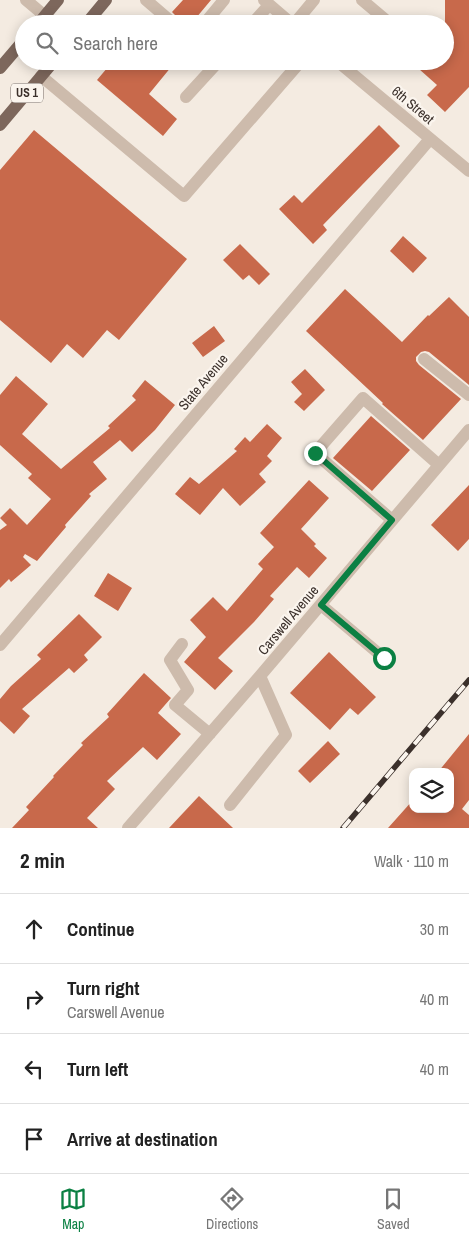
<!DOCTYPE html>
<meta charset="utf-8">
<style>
:root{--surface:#fff;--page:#f2f2f2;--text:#222;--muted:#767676;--line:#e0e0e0;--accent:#0b8043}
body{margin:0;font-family:"Archivo Narrow",sans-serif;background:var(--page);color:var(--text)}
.controls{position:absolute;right:15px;bottom:15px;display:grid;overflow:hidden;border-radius:10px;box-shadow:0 2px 12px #0003}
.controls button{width:45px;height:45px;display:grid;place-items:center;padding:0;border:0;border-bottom:1px solid var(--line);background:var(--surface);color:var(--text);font:25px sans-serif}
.stop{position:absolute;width:15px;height:15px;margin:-11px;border:4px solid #0b8043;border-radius:50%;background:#fff}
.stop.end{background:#0b8043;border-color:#fff;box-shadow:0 1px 5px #0008}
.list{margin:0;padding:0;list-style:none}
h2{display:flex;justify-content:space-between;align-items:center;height:65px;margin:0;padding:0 20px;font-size:21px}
h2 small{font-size:16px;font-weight:400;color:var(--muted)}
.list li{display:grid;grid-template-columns:32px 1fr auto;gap:15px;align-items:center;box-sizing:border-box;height:70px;padding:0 20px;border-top:1px solid var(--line)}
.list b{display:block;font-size:19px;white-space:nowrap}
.list p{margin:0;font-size:16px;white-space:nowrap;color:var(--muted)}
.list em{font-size:16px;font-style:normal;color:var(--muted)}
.icon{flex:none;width:28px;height:28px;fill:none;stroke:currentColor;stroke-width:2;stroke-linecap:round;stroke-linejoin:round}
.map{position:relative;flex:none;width:469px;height:828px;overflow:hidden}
.search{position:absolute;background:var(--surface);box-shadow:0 2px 12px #0003;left:15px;right:15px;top:15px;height:55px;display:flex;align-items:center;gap:12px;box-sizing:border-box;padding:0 18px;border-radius:28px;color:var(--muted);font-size:19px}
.sheet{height:345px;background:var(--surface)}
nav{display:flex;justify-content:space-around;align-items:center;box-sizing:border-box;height:70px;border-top:1px solid var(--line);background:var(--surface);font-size:14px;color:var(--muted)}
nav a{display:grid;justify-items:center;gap:2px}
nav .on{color:var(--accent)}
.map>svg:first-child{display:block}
.building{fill:#c8694b}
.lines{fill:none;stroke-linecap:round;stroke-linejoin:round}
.minor{stroke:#cdbbac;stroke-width:12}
.major{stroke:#7d675c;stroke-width:12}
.rail-casing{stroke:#3b302b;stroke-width:5.5}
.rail{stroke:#fbf5ee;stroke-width:4;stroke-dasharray:11;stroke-linecap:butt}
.route{stroke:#0b8043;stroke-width:6}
.labels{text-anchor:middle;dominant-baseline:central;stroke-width:4.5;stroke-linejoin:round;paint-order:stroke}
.shield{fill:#fbf5ee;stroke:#756b66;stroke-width:1}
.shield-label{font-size:12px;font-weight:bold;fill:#3b302b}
.street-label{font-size:14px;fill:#3b302b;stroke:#fbf5ee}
</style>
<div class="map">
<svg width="469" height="828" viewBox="0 0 469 828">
<rect width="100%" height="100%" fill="#f4ebe1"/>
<path class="building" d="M183,0H211L191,24H184L172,12Z
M445,0H469V87L445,112L427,95L437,85L410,61H445Z
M113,61H176L149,94L177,119L163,136L97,80Z
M379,125L400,146L323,225L327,230L313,244L279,209L294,195L302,203Z
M34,130L187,259L119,340L107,330L83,358L67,344L51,363L0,320V170Z
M403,236L427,258L413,273L390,251Z
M240,244L270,274L259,285L249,275L243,280L223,260Z
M345,289L402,342L428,315L429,316L449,297L469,317V385L429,352L425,351L421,352L416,357V361L419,365L461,399L423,440L382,404L383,403L306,331Z
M214,326L225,341L203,357L192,343Z
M305,369L325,390L304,411L294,402L302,394L291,382Z
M16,376L48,404L22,434L61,469L110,428L108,426L136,400L132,396L145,380L175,405L155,430L132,452L120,440L93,462L107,479L89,494L91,496L65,525L66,527L37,561L25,554L23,557L31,565L11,582L9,579L0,588V530L7,525L0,518L10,508L27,525L51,499L28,478L32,474L0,445V395Z
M371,416L410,450L372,491L333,458Z
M267,424L282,438L267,456L272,461L259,474L266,482L240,506L223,488L200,515L175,494L190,477L199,484L237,451L234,449L245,437L250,442Z
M309,480L329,498L301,529L316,544L314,546L327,558L309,578L297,567L270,596L274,599L254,622L218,658L233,671L215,690L184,662L206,637L190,620L213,597L227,611L263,569L258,564L274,547L260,533Z
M469,485V539L458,551L431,525Z
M108,573L132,588L118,611L94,596Z
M79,614L102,637L84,655L88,660L74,673L69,668L22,709L30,716L14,734L0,721V699L11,686L41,659L37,655Z
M329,652L376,697L358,715L350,708L330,730L290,693Z
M144,673L171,698L158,713L181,734L157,760L143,747L107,781L115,789L87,818L98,828H12L29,810L26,807L54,777L53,776L83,745L81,743L109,717L107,714Z
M469,734V800L462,809L469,815V828H388L413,800V809H450V772H438Z
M328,741L340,754L310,783L298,771Z
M199,796L233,828H169Z"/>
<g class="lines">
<path class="minor" d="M26,0L45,16
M146,0L174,24
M264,0L292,24
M362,0L387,21L385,24
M204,24L224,0
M252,24L269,5
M294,24L314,0
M337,61L469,171
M41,76L184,196L301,61
M186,97L219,61
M424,359L469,395
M392,520L315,453L363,398L439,465
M321,605L384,658
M182,644L170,660L188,690L175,705L210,734
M0,645L430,139
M230,805L286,735L260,676
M128,828L260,676L469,430"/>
<path class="major" d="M38,24L58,0
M86,24L106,0
M0,68L24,40
M0,125L54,61"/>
<defs>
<path id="rail" d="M343,828L469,680"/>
</defs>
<use href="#rail" class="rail-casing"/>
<use href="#rail" class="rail"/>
</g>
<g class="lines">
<path class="route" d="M315,453L392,520L321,605L384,658"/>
</g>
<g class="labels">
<rect class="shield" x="11" y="83.5" width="32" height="19" rx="4"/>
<g class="shield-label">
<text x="27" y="93">US 1</text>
</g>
<g class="street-label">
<text transform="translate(413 105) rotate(40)">6th Street</text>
<text transform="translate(203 382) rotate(-50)">State Avenue</text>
<text transform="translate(288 620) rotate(-50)">Carswell Avenue</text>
</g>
</g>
</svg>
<div class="controls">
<button><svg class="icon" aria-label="layers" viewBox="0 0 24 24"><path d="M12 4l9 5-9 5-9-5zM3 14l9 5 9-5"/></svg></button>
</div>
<div class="stop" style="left:384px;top:658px"></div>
<div class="stop end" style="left:315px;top:453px"></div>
<div class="search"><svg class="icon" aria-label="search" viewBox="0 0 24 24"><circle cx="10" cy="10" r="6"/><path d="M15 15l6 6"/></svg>Search here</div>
</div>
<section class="sheet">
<h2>2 min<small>Walk · 110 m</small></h2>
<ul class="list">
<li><svg class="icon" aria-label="ahead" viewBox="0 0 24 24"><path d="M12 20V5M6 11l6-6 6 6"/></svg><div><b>Continue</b></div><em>30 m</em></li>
<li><svg class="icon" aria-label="right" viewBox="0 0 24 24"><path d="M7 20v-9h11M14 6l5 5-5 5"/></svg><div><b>Turn right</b><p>Carswell Avenue</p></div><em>40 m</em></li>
<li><svg class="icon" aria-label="left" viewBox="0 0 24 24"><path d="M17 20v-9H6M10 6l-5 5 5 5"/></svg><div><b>Turn left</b></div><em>40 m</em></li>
<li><svg class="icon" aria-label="arrive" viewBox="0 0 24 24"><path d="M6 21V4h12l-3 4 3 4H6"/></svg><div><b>Arrive at destination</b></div></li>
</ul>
</section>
<nav>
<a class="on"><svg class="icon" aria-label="map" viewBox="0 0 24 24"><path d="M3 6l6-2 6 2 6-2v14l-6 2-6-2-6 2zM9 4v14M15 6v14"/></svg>Map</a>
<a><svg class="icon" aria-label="directions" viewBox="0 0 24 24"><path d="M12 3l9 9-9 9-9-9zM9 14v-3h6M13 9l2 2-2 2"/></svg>Directions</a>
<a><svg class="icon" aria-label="saved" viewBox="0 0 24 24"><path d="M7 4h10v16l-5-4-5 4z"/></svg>Saved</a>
</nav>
